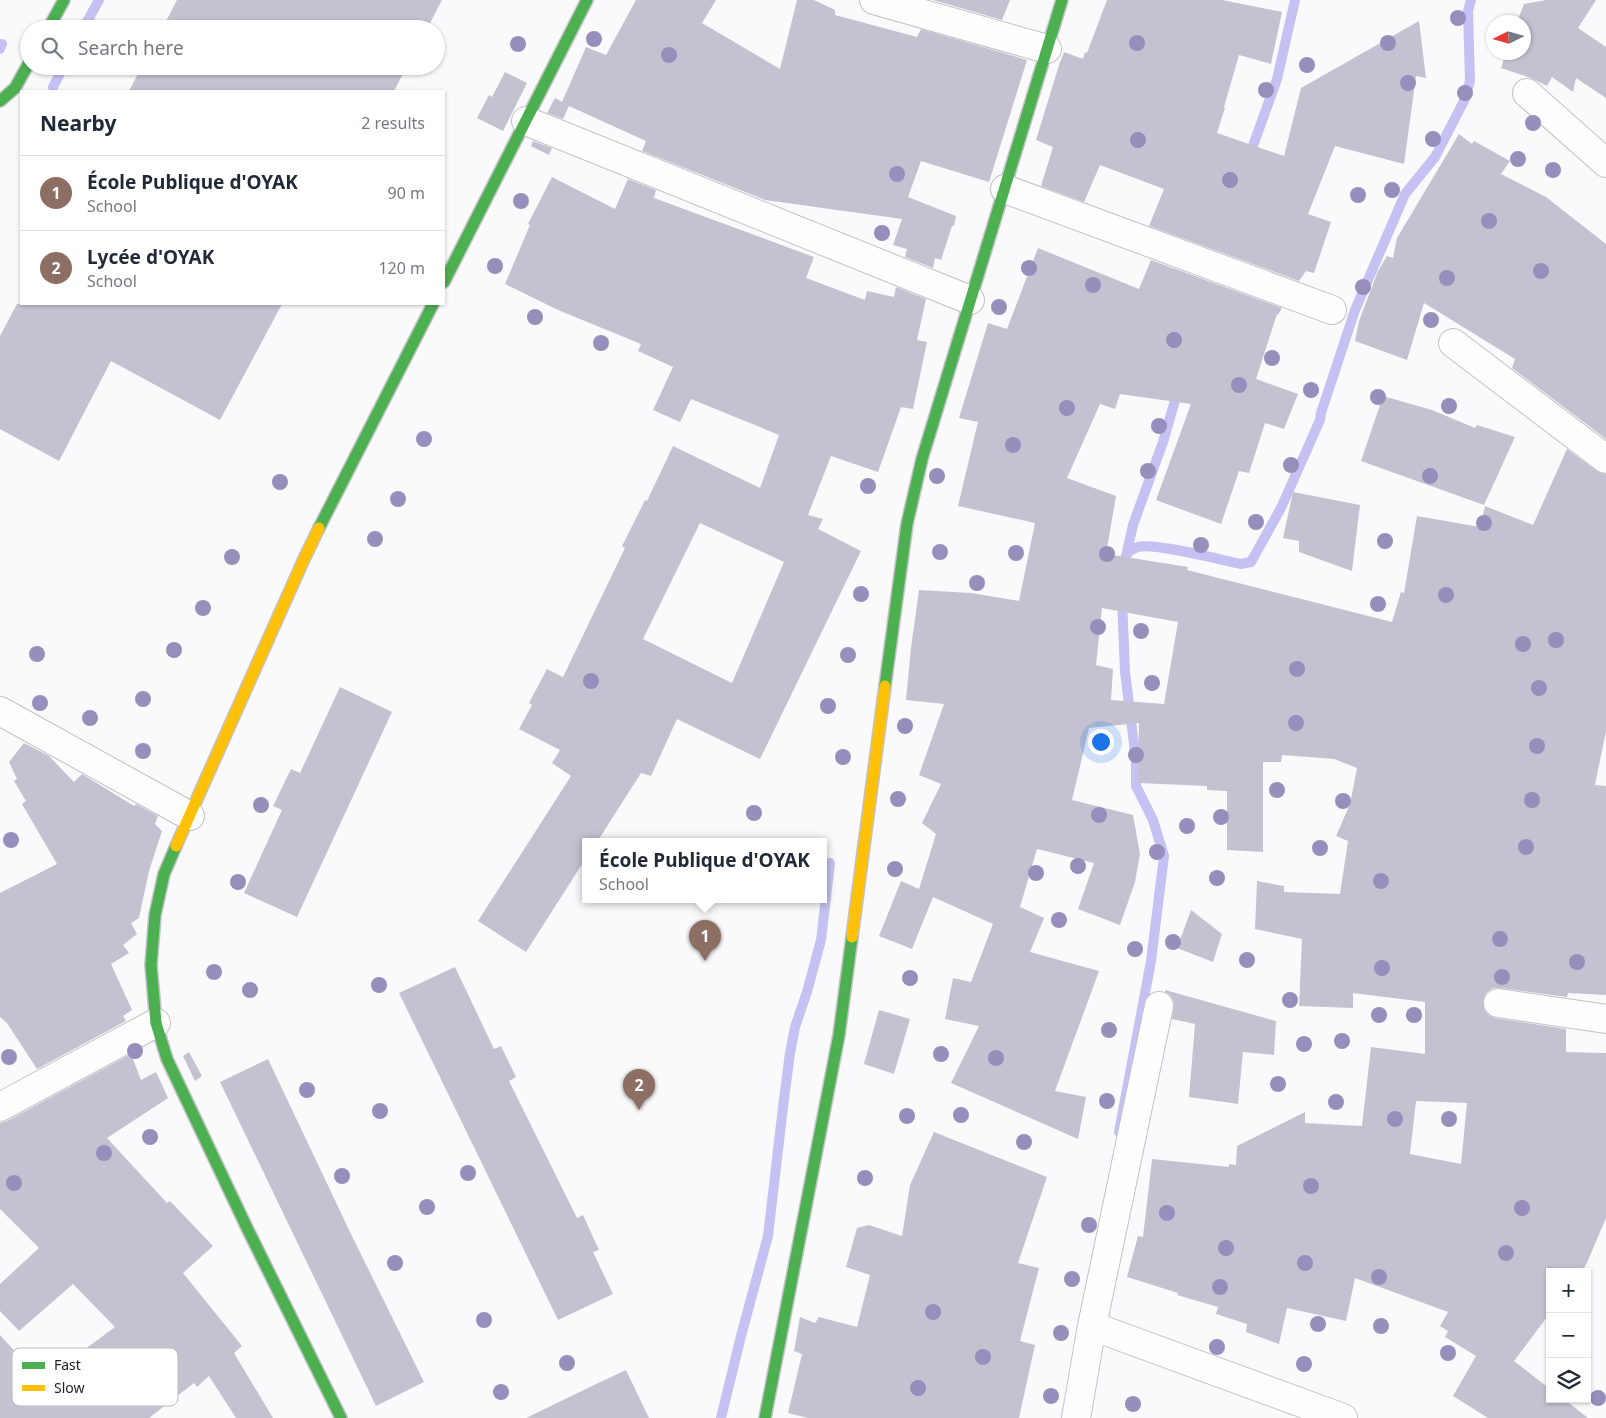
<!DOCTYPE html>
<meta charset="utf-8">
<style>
:root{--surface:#fff;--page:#f2f2f3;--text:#1f2937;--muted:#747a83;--line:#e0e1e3;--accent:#7c3aed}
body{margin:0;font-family:"Noto Sans",sans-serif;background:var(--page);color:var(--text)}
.controls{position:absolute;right:15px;bottom:15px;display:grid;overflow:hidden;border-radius:0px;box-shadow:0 1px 4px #0004}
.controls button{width:45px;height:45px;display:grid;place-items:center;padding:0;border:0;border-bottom:1px solid var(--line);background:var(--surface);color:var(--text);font:25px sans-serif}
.compass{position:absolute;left:1486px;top:15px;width:45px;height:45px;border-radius:50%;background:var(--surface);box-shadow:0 1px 4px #0004;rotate:265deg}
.you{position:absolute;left:1100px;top:741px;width:18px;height:18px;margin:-12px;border:4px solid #fff;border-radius:50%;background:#1a73e8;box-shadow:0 0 0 8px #1a73e833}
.badge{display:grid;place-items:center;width:32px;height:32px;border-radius:50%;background:var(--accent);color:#fff;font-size:16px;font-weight:700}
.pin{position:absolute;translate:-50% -41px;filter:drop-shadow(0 1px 2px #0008)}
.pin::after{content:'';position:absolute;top:26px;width:18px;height:15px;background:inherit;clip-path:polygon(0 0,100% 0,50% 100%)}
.popup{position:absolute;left:582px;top:838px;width:245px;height:65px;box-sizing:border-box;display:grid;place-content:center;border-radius:0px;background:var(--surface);filter:drop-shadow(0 1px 4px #0005);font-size:16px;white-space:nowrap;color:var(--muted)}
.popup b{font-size:19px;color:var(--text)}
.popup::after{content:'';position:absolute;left:50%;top:100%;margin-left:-10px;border:10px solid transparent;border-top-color:var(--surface)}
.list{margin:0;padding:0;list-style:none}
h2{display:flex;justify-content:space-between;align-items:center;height:65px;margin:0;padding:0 20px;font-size:21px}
h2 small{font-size:16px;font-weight:400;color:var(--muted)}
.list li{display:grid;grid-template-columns:32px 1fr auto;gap:15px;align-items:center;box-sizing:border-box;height:75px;padding:0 20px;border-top:1px solid var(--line)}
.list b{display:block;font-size:19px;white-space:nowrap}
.list p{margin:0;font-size:16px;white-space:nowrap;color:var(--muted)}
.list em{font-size:16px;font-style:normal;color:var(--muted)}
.icon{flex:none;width:28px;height:28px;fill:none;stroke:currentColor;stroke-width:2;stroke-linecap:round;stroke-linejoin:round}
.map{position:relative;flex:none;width:1606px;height:1418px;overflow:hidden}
.search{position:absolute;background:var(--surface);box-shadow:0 1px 4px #0004;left:20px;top:20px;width:425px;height:55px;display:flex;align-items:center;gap:12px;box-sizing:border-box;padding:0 18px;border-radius:28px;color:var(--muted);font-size:19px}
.panel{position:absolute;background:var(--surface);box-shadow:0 1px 4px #0004;left:20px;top:90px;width:425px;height:215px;border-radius:0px}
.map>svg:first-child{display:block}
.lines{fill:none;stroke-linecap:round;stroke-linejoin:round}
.stream{stroke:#c5c1f2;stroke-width:10}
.building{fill:#c4c2d0;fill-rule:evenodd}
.street-casing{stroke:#c2c2c7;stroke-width:30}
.fast-casing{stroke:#c2c2c7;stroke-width:14}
.slow-casing{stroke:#c2c2c7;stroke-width:14}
.street{stroke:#fefeff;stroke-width:28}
.fast{stroke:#4caf50;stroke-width:11}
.slow{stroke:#ffc107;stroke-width:11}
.tree{fill:#978ebb}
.key{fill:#fff;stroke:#bcbcbe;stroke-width:1}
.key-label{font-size:14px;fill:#1f1f26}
</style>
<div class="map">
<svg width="1606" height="1418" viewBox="0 0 1606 1418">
<rect width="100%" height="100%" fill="#fafafc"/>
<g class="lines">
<path class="stream" d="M83,29L99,0
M0,49L2,44
M53,87L64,66
M1249,157L1277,79L1295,0
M1126,556C1128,552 1132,549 1138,547C1154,542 1221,560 1241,564L1251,562L1281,508L1320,420L1321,413L1355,310L1405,194L1435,157L1464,101L1470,81L1468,11L1471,0
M1123,570L1133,525L1163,442L1178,390
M1119,1132L1151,961L1164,856L1153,820L1136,786V760L1125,672L1122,599
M721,1418L741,1336L768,1236L783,1107L790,1053L795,1027L807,992L821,940L830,863"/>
</g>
<path class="building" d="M177,0H442L427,29H162Z
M636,0H716L702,23L780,69L797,0H814L835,10V15L917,37L921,29L1027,60L989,182L921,161L908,197L956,216L954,226H952L941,260L935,258L933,268L905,257L907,249L893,245L902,219L765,200L642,151L646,141L569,106L563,119L547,113L555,98L562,102L586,47L606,55Z
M933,0H1010L1002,20Z
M1107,0H1222L1282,12L1271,64L1239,55L1224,107L1225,108L1217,133L1284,156L1301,88L1419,21L1426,78L1416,76L1404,164L1335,146L1308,214L1331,222L1314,273L1306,271L1299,281L1149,226L1164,189L1100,165L1084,202L1041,186L1053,147L1036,140L1059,65L1064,52L1083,59L1085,52L1087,53Z
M1546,0H1596L1578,28L1606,47V98L1576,78L1573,92L1552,77L1547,86L1531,78L1501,68L1506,52H1524V22H1517L1524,4Z
M142,66H407L394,91H129Z
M505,72L527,83L503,131L477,118L489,95L492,97Z
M1459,134L1472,144L1474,141L1510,161L1501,174L1546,197L1606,244V439L1512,368L1515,359L1424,303L1407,360L1355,341L1359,321L1378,271L1387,256L1393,258L1397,238Z
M533,141L552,148L549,155L531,146Z
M552,177L615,209L628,179L656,190L654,198L814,257L806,278L865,300L867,291L894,297L896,287L926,299L917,340L927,342L913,409L901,407L878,472L831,456L808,515L823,519L818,529L861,551L760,759L677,719L651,776L641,773L597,842H586V858L526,952L478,921L571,776L552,763L560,750L519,729L532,705L529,703L547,669L563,677L625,548L622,546L645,500L647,501L673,446L760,488L779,435L691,399L680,422L653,410L673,367L638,351L641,344L558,310L505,284L530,225L528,224ZM700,523L784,562L732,683L643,639Z
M1038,248L1139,289L1151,260L1282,308L1278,315L1277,314L1256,379L1298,394L1284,429L1265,423L1249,473L1239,471L1221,524L1156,500L1191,404L1120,394L1115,409L1100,404L1067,478L1116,496L1106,554L1188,567L1187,570L1392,622L1401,592L1404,593L1417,516L1480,527L1485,506L1533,525L1567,449L1597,471L1606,474V731L1595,785L1606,786V995L1568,993L1567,997L1500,988H1493L1486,993L1483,1001L1484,1009L1488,1015L1495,1018L1566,1029V1052L1606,1053V1218L1586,1265L1580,1272H1550V1313L1514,1361L1550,1389V1399H1564L1588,1418H1488L1453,1396L1476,1356L1445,1337L1448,1331L1440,1326L1448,1312L1355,1278L1346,1321L1287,1308L1279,1344L1246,1332L1247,1324L1216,1314L1218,1307L1177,1295L1178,1293L1127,1277L1138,1236L1143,1237L1152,1159L1229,1167V1164L1236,1165L1237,1146L1305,1112V1123L1362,1126L1371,1047L1425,1054V1002L1353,993V1008L1299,1006L1302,939L1255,929L1257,881L1284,886V892L1340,894L1348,841L1336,836L1350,804L1357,768L1334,759L1282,755L1281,762H1263V852L1227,850V791L1207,790V786L1138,783L1139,723L1089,728L1072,800L1133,815L1140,854L1135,882L1120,925L1078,909L1094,863L1037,849L1020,907L1044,918L1030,952L1099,971L1055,1091L1086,1097L1078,1139L951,1083L979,1026L945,1019L953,978L971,982L993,924L933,897L912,949L879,936L901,881L919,889L936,834L922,823L941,784L919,775L944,704L906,700L911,648L919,590L971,593L1019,601L1035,523L958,506L978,422L959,418L988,323L1007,329ZM1102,608L1178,622L1164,704L1111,700L1113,669L1096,665ZM1416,1101L1467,1103L1461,1164L1410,1154Z
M17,304H282L220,420L111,361L59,461L0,429V336Z
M1383,396L1432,410L1475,428L1477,425L1515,437L1484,505L1361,461Z
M1293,492L1360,505L1352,571L1299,552V541L1283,538Z
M340,687L392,712L297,917L244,893L282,810L273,806L291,769L300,773Z
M24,743L49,756L74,782L82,774L134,806L136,804L158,816L155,824L162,831L149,871L139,918L131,923L137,934L123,945L129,953L111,964L132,1010L123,1016L126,1021L37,1069L7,1023L0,1017V893L57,864L22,804L26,801L14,781L17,779L9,762Z
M1191,910L1222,934L1213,962L1177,948Z
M455,967L494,1049L501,1046L516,1077L509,1081L577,1218L583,1215L599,1250L593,1252L613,1294L558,1320L399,993Z
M1165,990L1276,1021L1274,1055L1243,1052L1238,1104L1189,1097L1195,1024L1172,1019L1174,1002L1170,995L1165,992Z
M879,1010L910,1019L894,1074L864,1064Z
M189,1052L202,1076L195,1081L183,1056Z
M131,1054L141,1080L156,1072L168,1098L107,1138L167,1203L170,1201L213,1246L183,1273L242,1346L234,1353L273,1418H236L209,1376L197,1387L194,1383L149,1418H0V1335L42,1381L115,1327L73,1284L19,1331L0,1311V1284L39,1248L0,1209V1123L7,1121Z
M268,1059L350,1232L424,1382L376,1406L220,1082Z
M934,1132L1047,1177L1018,1263L1039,1268L1020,1341L1035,1345L1019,1418H808L788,1413L802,1354L794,1351L800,1317L815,1323L819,1317L857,1327L870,1275L846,1267L857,1228L869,1225L902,1236L910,1185Z
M626,1370L649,1418H526L592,1386Z"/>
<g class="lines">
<defs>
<path id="street" d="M874,0L1047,49
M1527,93L1606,163
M526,121L970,300
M1005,189L1332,310
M1453,343L1606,459
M0,711L190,816
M1498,1003L1606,1019
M0,1107L156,1023
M1092,1326L1343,1418
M1076,1418L1092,1326L1159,1006"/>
<path id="fast" d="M48,29L64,0
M0,101L15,88L29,63
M444,282L587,0
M319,528L433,304
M885,686L907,524L922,459L1062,0
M176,846L164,874L155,915L151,965L156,1023L167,1059L247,1228L341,1418
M765,1418L839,1035L852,937"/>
<path id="slow" d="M176,846L304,559L319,528
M852,937L885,686"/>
</defs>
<use href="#street" class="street-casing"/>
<use href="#fast" class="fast-casing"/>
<use href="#slow" class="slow-casing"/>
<use href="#street" class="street"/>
<use href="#fast" class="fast"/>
<use href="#slow" class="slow"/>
</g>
<g class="tree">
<circle cx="1458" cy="18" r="8"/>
<circle cx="594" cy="39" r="8"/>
<circle cx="1137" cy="43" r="8"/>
<circle cx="1388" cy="43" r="8"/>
<circle cx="518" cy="44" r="8"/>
<circle cx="669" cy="55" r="8"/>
<circle cx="1307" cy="65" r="8"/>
<circle cx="1408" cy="83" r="8"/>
<circle cx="1266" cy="90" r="8"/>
<circle cx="1465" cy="93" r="8"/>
<circle cx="1533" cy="123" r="8"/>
<circle cx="1433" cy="139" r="8"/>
<circle cx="1138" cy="140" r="8"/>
<circle cx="1518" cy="159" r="8"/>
<circle cx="1553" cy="170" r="8"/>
<circle cx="897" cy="174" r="8"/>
<circle cx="1230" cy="180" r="8"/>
<circle cx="1392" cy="190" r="8"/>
<circle cx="1358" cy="195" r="8"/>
<circle cx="521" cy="201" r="8"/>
<circle cx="1489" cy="221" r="8"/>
<circle cx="882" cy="233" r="8"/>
<circle cx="495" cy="266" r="8"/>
<circle cx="1029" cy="268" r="8"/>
<circle cx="1541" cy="271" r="8"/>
<circle cx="1447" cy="278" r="8"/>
<circle cx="1093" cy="285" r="8"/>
<circle cx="1363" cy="287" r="8"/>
<circle cx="999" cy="307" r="8"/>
<circle cx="535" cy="317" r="8"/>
<circle cx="1431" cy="320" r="8"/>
<circle cx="1174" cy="340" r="8"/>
<circle cx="601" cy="343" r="8"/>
<circle cx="1272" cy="358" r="8"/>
<circle cx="1239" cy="385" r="8"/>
<circle cx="1311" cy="390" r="8"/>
<circle cx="1378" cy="397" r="8"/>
<circle cx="1449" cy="406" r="8"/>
<circle cx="1067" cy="408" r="8"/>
<circle cx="1159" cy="426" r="8"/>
<circle cx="424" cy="439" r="8"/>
<circle cx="1013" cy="445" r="8"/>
<circle cx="1291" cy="465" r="8"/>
<circle cx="1148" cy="471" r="8"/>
<circle cx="937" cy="476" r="8"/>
<circle cx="1430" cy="476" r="8"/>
<circle cx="280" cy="482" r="8"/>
<circle cx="868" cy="486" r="8"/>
<circle cx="398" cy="499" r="8"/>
<circle cx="1256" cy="522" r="8"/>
<circle cx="1484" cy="523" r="8"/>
<circle cx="375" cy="539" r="8"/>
<circle cx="1385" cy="541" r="8"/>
<circle cx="1201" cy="545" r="8"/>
<circle cx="940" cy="552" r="8"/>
<circle cx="1016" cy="553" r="8"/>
<circle cx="1107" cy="554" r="8"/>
<circle cx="232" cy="557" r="8"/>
<circle cx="977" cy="583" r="8"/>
<circle cx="861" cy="594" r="8"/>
<circle cx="1446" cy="595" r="8"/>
<circle cx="1378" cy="604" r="8"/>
<circle cx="203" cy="608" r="8"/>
<circle cx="1098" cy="627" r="8"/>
<circle cx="1141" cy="631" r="8"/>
<circle cx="1556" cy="640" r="8"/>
<circle cx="1523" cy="644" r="8"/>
<circle cx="174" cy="650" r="8"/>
<circle cx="37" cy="654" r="8"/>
<circle cx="848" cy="655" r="8"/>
<circle cx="1297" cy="669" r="8"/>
<circle cx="591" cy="681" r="8"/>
<circle cx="1152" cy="683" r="8"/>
<circle cx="1539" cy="688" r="8"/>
<circle cx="143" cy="699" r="8"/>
<circle cx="40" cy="703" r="8"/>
<circle cx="828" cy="706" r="8"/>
<circle cx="90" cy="718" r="8"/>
<circle cx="1296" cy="723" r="8"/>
<circle cx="905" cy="726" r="8"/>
<circle cx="1537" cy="746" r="8"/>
<circle cx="143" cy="751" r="8"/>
<circle cx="1136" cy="755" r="8"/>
<circle cx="843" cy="757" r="8"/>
<circle cx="1277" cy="790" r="8"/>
<circle cx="898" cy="799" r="8"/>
<circle cx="1532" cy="800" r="8"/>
<circle cx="1343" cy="801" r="8"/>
<circle cx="261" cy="805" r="8"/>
<circle cx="754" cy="813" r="8"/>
<circle cx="1099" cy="815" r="8"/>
<circle cx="1221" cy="817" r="8"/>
<circle cx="1187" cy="826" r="8"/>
<circle cx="11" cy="840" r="8"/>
<circle cx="1526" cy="847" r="8"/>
<circle cx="1320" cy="848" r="8"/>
<circle cx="1157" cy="852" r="8"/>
<circle cx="1078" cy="866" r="8"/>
<circle cx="895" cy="869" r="8"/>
<circle cx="1036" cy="873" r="8"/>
<circle cx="1217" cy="878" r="8"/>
<circle cx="1381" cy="881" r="8"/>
<circle cx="238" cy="882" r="8"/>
<circle cx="1059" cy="920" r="8"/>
<circle cx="1500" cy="939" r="8"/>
<circle cx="1173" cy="942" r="8"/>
<circle cx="1135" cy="949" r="8"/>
<circle cx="1247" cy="960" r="8"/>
<circle cx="1577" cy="962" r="8"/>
<circle cx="1382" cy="968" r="8"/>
<circle cx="214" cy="972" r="8"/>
<circle cx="1502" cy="977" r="8"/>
<circle cx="910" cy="978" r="8"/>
<circle cx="379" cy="985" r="8"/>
<circle cx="250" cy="990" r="8"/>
<circle cx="1290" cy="1000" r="8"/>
<circle cx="1379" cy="1015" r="8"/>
<circle cx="1414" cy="1015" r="8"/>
<circle cx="1109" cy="1030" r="8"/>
<circle cx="1342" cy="1041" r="8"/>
<circle cx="1304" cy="1044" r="8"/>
<circle cx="135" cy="1051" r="8"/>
<circle cx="941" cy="1054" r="8"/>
<circle cx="9" cy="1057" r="8"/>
<circle cx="996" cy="1058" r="8"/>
<circle cx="1278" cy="1084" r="8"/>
<circle cx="307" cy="1090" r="8"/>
<circle cx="1107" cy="1101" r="8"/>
<circle cx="1336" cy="1102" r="8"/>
<circle cx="380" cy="1111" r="8"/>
<circle cx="961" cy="1115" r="8"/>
<circle cx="907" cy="1116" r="8"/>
<circle cx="1395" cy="1119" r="8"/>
<circle cx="1449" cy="1119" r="8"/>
<circle cx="150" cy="1137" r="8"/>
<circle cx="1024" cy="1142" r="8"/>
<circle cx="104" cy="1153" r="8"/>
<circle cx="468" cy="1173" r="8"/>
<circle cx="342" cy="1176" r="8"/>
<circle cx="865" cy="1178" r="8"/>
<circle cx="14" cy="1183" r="8"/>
<circle cx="1311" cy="1186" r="8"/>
<circle cx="427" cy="1207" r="8"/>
<circle cx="1522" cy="1208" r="8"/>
<circle cx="1167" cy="1213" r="8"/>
<circle cx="1089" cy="1225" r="8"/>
<circle cx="1226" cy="1248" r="8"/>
<circle cx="1506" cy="1253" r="8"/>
<circle cx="395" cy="1263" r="8"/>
<circle cx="1305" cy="1263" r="8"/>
<circle cx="1379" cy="1277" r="8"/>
<circle cx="1072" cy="1279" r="8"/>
<circle cx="1220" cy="1287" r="8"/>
<circle cx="933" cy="1312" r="8"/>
<circle cx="484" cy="1320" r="8"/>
<circle cx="1318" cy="1324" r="8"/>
<circle cx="1381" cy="1326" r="8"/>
<circle cx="1061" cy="1333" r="8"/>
<circle cx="1217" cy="1347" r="8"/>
<circle cx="1448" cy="1353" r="8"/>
<circle cx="983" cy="1357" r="8"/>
<circle cx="567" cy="1363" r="8"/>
<circle cx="1304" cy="1364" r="8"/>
<circle cx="918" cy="1388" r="8"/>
<circle cx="501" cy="1392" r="8"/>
<circle cx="1051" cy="1396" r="8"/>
<circle cx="1598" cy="1398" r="8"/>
<circle cx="1133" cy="1404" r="8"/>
</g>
<rect x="12" y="1348" width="166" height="58" rx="8" class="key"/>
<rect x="22" y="1362" width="23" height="7" fill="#4caf50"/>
<rect x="22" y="1385" width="23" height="6" fill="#ffc107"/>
<g class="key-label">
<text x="54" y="1370">Fast</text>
<text x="54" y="1393">Slow</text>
</g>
</svg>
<div class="controls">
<button>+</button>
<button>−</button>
<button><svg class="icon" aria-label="layers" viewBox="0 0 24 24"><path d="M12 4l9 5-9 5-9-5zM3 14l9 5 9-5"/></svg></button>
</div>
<svg class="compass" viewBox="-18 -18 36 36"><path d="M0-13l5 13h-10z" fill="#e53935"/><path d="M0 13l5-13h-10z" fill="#747a83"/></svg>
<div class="you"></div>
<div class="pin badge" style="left:705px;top:961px;background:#8d6e63">1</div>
<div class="popup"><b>École Publique d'OYAK</b>School</div>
<div class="pin badge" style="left:639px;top:1110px;background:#8d6e63">2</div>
<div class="search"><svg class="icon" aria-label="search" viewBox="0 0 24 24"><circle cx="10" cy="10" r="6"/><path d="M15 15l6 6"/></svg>Search here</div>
<section class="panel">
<h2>Nearby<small>2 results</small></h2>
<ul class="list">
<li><span class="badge" style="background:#8d6e63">1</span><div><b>École Publique d'OYAK</b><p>School</p></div><em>90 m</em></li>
<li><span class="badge" style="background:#8d6e63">2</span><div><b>Lycée d'OYAK</b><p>School</p></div><em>120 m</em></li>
</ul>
</section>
</div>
